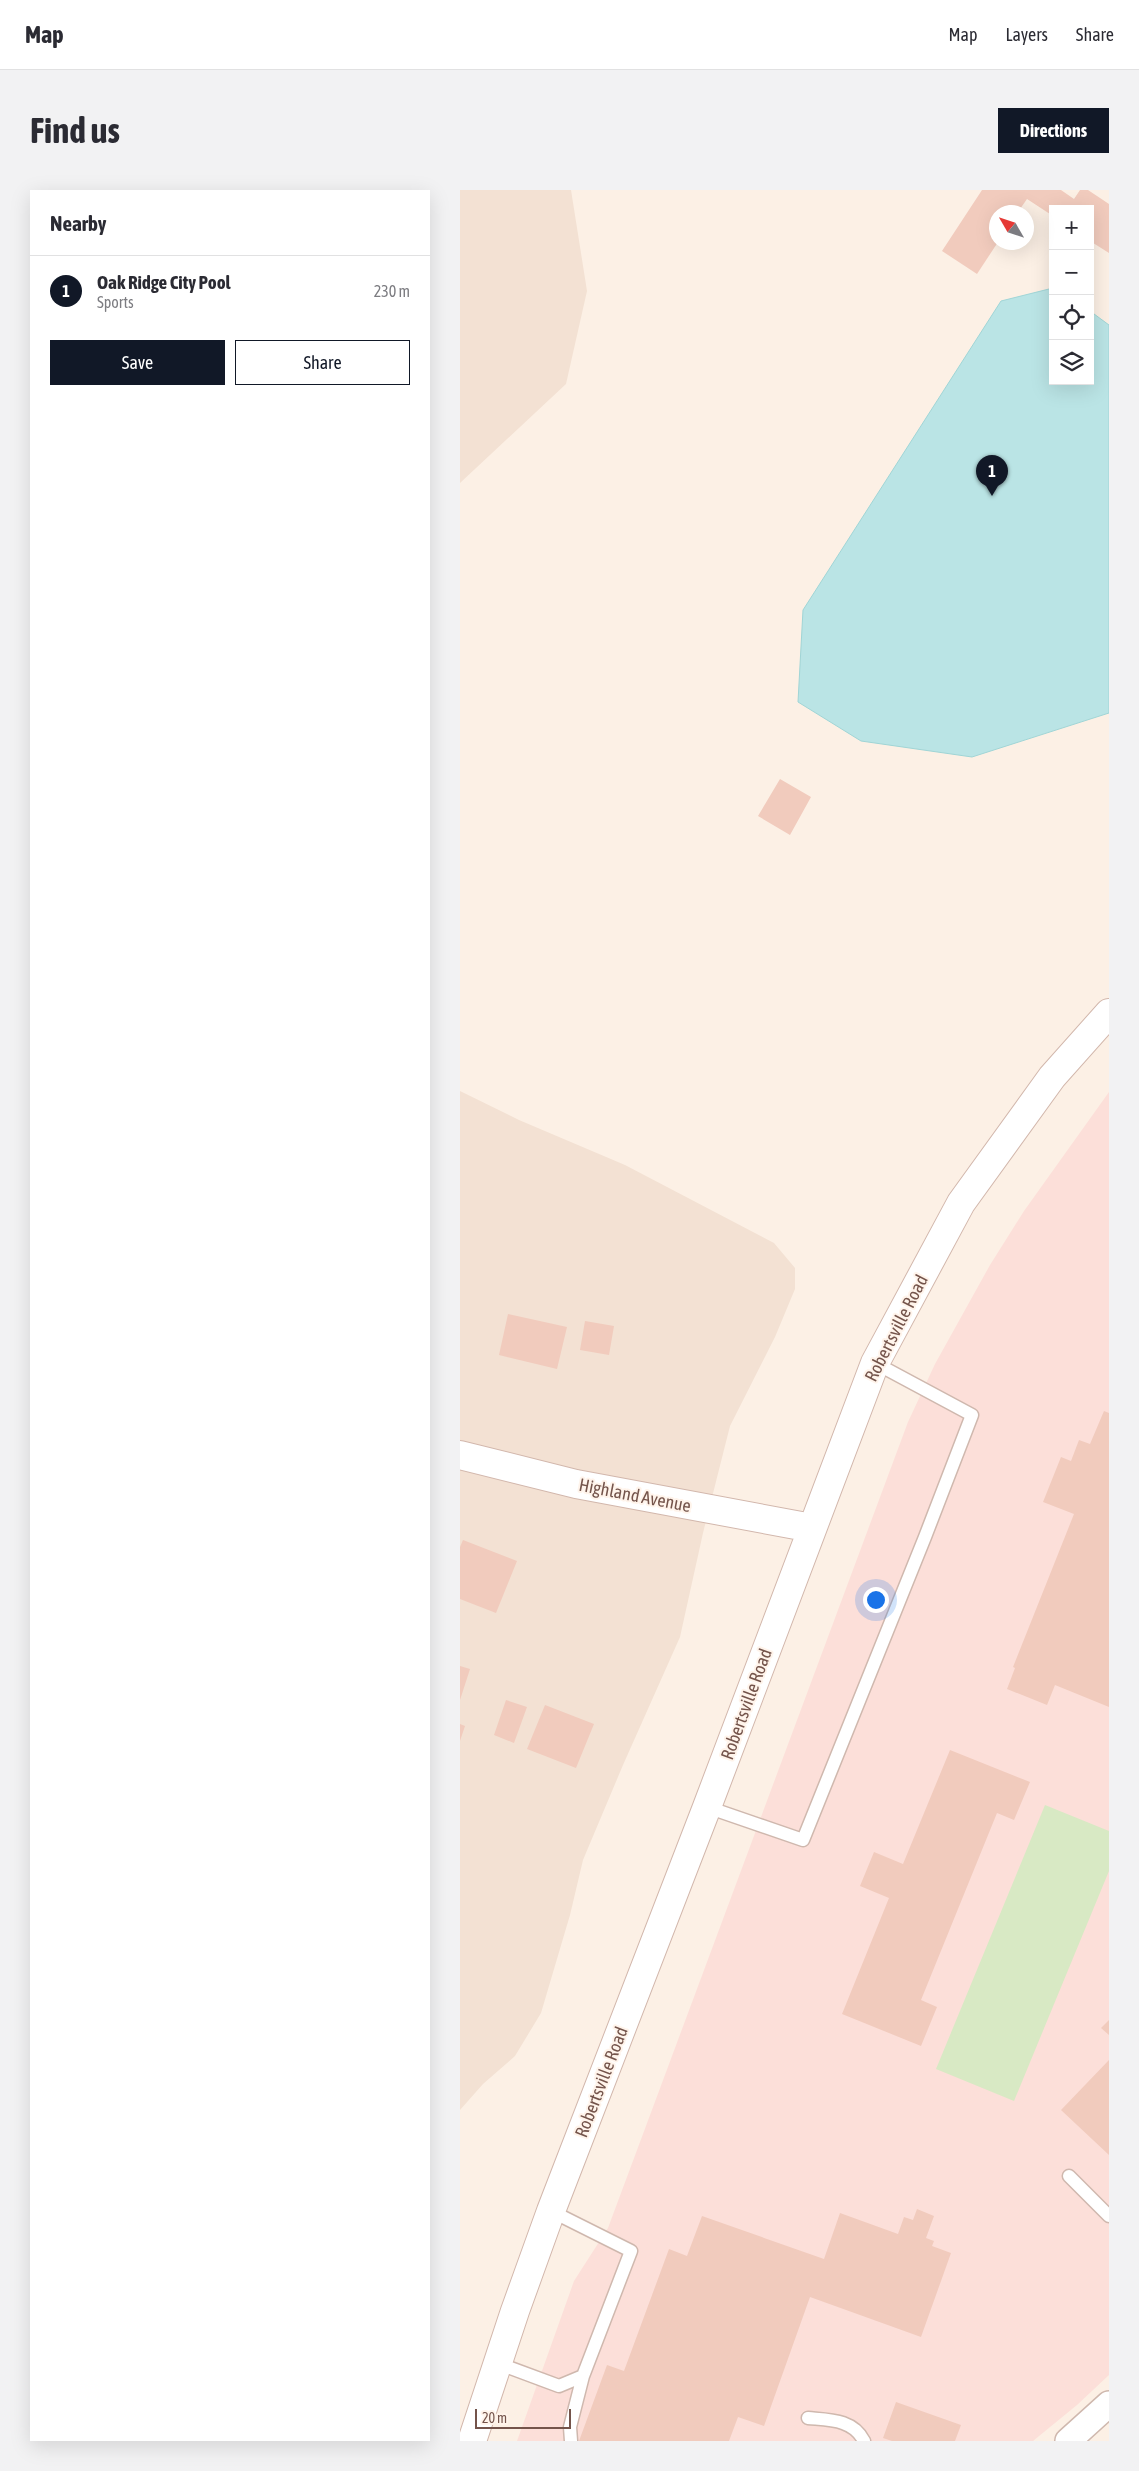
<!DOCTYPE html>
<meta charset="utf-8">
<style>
:root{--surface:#fff;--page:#f2f2f3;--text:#2b2b33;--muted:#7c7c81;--line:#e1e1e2;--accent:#111827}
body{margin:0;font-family:"Asap Condensed",sans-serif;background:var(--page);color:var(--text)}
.controls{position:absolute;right:15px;top:15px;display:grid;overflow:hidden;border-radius:0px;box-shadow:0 5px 20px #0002}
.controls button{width:45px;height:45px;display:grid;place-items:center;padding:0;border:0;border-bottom:1px solid var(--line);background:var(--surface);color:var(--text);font:25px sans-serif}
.compass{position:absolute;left:529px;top:15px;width:45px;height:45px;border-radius:50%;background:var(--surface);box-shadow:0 5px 20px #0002;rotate:309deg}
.scale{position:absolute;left:15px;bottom:12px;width:96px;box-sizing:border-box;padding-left:5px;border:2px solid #74544b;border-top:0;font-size:14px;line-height:18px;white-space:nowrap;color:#74544b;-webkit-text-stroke:4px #fff4eb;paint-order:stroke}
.you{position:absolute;left:415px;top:1409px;width:18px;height:18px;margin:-12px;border:4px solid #fff;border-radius:50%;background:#1a73e8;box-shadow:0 0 0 8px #1a73e833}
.badge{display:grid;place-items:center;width:32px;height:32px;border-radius:50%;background:var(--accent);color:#fff;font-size:16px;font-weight:700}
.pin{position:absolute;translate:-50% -41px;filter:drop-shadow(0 1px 2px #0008)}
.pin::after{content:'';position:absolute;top:26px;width:18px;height:15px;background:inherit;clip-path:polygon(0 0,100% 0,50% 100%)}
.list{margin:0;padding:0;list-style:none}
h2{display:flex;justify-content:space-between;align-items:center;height:65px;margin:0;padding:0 20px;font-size:21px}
h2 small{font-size:16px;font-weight:400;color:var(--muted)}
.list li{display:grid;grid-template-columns:32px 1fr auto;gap:15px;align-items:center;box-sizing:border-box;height:70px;padding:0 20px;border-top:1px solid var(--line)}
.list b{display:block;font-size:19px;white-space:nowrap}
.list p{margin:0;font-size:16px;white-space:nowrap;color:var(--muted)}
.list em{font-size:16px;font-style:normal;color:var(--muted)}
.actions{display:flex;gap:10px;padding:15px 20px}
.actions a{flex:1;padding:11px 0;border:1px solid var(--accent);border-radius:0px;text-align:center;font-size:18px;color:var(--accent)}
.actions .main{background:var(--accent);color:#fff}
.icon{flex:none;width:28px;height:28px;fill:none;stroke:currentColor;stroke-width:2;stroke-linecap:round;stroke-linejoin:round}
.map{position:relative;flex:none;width:649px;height:2251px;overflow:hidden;border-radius:0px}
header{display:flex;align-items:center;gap:30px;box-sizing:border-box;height:70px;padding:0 25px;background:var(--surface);border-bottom:1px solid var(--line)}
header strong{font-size:24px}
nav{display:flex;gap:28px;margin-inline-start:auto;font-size:18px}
.intro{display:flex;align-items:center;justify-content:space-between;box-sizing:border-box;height:120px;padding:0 30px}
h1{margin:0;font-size:35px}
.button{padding:12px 22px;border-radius:0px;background:var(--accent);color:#fff;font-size:18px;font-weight:700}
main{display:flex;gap:30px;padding:0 30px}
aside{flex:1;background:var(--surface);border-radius:0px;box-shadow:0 5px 20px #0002}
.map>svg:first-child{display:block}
.residential{fill:#f3e1d3}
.commercial{fill:#fcdfd9}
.green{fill:#d8e9c4}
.water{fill:#bae4e5;stroke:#a0d5d6}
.building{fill:#f1cbbd}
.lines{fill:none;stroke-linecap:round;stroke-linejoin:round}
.lane-casing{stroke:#cfb8ae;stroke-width:15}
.street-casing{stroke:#cfb8ae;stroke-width:28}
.secondary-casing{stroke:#d2b7ac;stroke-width:30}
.lane{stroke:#fff;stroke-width:12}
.street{stroke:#fff;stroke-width:25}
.secondary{stroke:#fff;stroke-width:28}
.labels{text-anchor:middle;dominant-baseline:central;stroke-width:4;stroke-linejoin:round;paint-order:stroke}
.street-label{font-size:18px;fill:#74544b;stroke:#fff4eb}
</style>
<header>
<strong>Map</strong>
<nav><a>Map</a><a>Layers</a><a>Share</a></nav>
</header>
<div class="intro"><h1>Find us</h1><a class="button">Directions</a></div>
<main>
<aside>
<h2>Nearby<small></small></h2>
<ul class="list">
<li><span class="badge">1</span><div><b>Oak Ridge City Pool</b><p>Sports</p></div><em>230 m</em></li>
</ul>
<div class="actions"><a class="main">Save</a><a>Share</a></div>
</aside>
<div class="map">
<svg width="649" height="2251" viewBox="0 0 649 2251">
<rect width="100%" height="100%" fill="#fcf0e5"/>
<path class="residential" d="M0,0H111L127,101L106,194L0,293Z
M0,901L59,930L165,975L314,1053L335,1078V1099L315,1147L270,1236L243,1343L220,1447L163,1575L123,1670L110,1725L81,1823L55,1866L23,1894L0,1920Z"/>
<path class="commercial" d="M649,902V2185L617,2215L573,2251H57L114,2091L148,2038L448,1232L475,1174L530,1075L564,1021Z"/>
<path class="green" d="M585,1615L649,1641V1681L554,1911L476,1879Z"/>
<path class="water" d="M593,98V191H630V121L649,135V523L512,567L401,551L338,512L343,420L541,111Z"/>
<path class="building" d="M522,0H601L614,9L620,0H628L649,14V63L630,51V19H593V26L567,9L558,22H536L538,52L517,84L482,61Z
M320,589L351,607L330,645L298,626Z
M48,1124L107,1137L97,1179L39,1165Z
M125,1131L154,1136L149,1165L120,1160Z
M644,1221L649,1223V1517L595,1495L587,1515L547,1499L555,1478L553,1477L614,1324L583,1312L601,1267L611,1271L619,1250L630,1254Z
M3,1350L57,1371L36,1423L0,1409V1357Z
M0,1476L10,1479L0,1510Z
M46,1510L67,1517L54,1553L34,1545Z
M85,1515L134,1534L116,1578L67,1559Z
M0,1534L5,1536L0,1551Z
M490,1560L570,1592L554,1630L537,1623L461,1810L477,1817L461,1856L382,1824L429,1708L400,1696L414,1662L443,1674Z
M649,1830V1845L641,1838Z
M649,1870V1965L601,1920Z
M457,2019L474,2026L466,2048L474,2051L472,2056L491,2063L461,2147L350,2107L304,2236L278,2227L269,2251H119L147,2175L164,2181L209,2059L227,2066L242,2026L364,2069L380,2023L438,2044L444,2027L453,2030Z
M436,2212L501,2235L495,2251H432L423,2248Z"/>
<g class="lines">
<defs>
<path id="lane" d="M247,1617L343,1650L465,1347L512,1225L415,1173
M609,1986L649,2026
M37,2173L99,2196L123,2186L171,2061L91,2021
M348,2228C369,2230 393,2229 404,2251
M111,2251L110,2237L123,2186"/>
<path id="street" d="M608,2251L649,2214"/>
<path id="secondary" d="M0,1265L116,1294L352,1338
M12,2251L55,2121L91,2021L247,1617L415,1173L501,1013L592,887L649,823"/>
</defs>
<use href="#lane" class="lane-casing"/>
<use href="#street" class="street-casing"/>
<use href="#secondary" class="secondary-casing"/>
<use href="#lane" class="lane"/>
<use href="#street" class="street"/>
<use href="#secondary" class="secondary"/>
</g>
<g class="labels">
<g class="street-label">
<text transform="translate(436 1138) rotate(-63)">Robertsville Road</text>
<text transform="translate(175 1305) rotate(11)">Highland Avenue</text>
<text transform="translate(286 1514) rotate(-70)">Robertsville Road</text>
<text transform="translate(141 1892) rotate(-69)">Robertsville Road</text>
</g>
</g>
</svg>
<div class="controls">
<button>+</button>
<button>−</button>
<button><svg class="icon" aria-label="locate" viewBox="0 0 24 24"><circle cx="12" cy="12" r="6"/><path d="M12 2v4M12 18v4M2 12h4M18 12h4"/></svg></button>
<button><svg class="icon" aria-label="layers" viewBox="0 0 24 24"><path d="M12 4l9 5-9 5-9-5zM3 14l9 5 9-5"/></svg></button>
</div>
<svg class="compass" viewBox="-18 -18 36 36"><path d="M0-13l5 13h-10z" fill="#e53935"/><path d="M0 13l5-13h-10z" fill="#7c7c81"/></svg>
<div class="scale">20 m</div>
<div class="you"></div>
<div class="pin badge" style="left:532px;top:306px">1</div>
</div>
</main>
